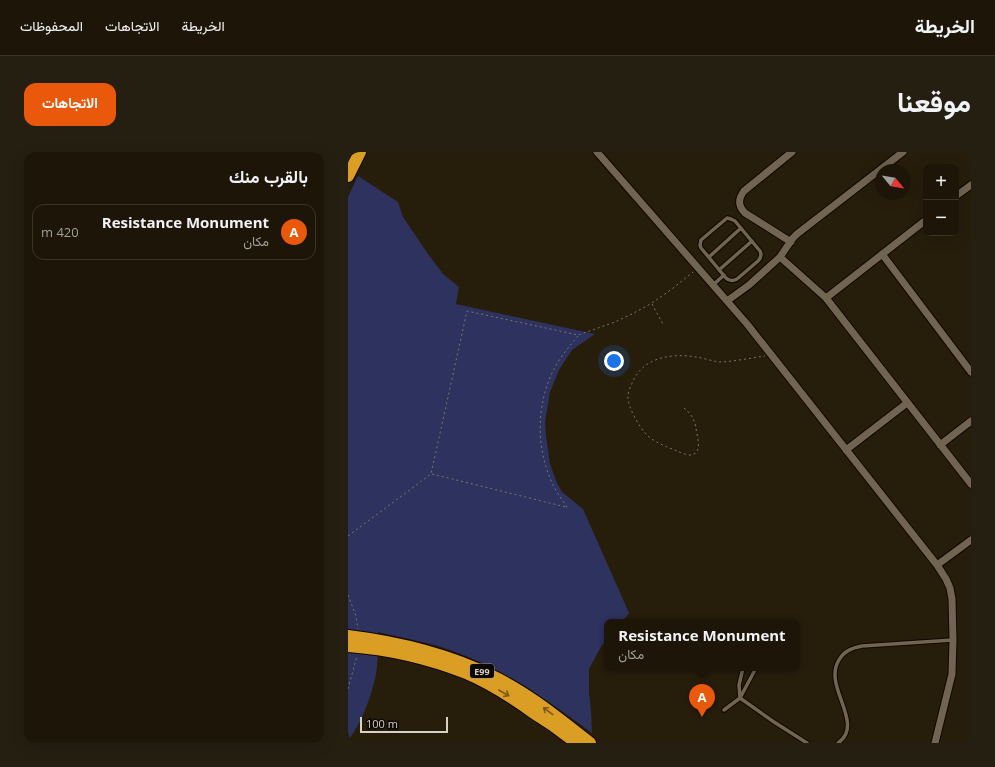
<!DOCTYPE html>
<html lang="ar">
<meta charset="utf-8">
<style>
:root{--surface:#1d1608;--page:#251f12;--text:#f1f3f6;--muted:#a09f9c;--line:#3b3529;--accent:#ea580c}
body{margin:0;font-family:"Open Sans",Vazirmatn,sans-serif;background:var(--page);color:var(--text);direction:rtl}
.controls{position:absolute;right:12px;top:12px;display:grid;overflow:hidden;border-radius:8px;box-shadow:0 4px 16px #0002}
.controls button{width:36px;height:36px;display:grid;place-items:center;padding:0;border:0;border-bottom:1px solid var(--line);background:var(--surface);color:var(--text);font:20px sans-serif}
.compass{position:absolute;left:527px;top:12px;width:36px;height:36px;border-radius:50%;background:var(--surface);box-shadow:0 4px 16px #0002;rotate:120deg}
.scale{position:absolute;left:12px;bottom:10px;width:88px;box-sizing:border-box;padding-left:4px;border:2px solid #d7d0c5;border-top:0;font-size:11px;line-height:14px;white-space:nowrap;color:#d7d0c5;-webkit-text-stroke:3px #0c0803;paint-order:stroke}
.you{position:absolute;left:266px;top:209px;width:14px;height:14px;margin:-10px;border:3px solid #fff;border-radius:50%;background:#1a73e8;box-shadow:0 0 0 6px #1a73e833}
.badge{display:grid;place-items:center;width:26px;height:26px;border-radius:50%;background:var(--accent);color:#fff;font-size:13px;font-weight:700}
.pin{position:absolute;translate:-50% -33px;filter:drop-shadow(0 1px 2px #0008)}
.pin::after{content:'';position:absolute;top:21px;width:14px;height:12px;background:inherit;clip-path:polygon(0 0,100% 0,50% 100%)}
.popup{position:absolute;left:256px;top:467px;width:196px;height:52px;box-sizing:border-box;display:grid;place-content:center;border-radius:8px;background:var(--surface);filter:drop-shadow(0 1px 3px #0005);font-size:13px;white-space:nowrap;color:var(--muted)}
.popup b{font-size:15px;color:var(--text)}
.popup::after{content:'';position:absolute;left:50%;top:100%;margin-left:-8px;border:8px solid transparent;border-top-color:var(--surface)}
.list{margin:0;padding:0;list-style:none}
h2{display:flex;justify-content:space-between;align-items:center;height:52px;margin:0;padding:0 16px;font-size:17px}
h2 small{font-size:13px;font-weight:400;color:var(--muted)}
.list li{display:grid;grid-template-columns:26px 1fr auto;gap:12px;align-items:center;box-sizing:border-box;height:56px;margin:0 8px 8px;padding:0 8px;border:1px solid var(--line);border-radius:12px}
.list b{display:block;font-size:15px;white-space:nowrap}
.list p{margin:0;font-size:13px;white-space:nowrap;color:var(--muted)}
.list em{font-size:13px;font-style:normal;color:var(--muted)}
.map{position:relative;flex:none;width:623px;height:591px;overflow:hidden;direction:ltr;border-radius:12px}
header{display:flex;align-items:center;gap:24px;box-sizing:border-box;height:56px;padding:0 20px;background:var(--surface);border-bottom:1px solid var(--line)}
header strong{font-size:19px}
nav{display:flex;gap:22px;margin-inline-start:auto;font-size:14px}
.intro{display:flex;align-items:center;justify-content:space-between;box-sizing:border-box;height:96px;padding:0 24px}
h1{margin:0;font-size:28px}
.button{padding:10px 18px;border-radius:12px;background:var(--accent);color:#fff;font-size:14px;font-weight:700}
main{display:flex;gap:24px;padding:0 24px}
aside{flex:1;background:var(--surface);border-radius:12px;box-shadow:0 4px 16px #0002}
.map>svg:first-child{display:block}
.green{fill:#2d325f}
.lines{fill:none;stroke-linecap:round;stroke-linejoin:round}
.lane-casing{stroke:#100700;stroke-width:5.5}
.street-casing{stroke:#100700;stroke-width:9}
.highway-casing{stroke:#100700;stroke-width:14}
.path{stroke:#7d7566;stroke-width:1;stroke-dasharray:2 3;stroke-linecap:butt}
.lane{stroke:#716451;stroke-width:3.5}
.street{stroke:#716451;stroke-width:7}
.highway{stroke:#db9e24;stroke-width:12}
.oneway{stroke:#7e5a15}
.labels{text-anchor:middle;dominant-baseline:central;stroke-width:4;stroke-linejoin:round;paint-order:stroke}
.shield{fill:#0c0803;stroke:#9a948b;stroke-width:1}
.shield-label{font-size:9px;font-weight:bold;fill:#d7d0c5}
</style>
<header>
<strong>الخريطة</strong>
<nav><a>الخريطة</a><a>الاتجاهات</a><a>المحفوظات</a></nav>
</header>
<div class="intro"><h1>موقعنا</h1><a class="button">الاتجاهات</a></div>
<main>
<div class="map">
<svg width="623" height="591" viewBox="0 0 623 591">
<rect width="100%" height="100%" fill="#271d0b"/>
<path class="green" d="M10,24L50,50L55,65L80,102L95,122L111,135L108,152L247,182L224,198L211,218L202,240L197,270L198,284L202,312L209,331L214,340L235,357L281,461L274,470H259V487L254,493L241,517V540L243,559L244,581C201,549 156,517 105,499C80,490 55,486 30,480C29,495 31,512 27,527C22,548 13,571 0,589V45Z"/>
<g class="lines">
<defs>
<path id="lane" d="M379,66L383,67L387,69L412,99C414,103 413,106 410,109L389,127C385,129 381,129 378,126L353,96L352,93L353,88Z
M361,105L393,76
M371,118L404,89
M365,133L376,123
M395,516L391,533L392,546L426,570L459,591
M376,558L392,546L408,516
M490,591C518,572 474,534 491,508C496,499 504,496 514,494L605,488"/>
<path id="street" d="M249,0L399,172L589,413L598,427L602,436L604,447L605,488L604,522L587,591
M608,44L623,33
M443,90L397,61C390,54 390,47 396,39L444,0
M534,102L623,220
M432,105L478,146L623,332
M478,146L578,68
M379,149L401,133L432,105L445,86L449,82L555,0
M592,293L623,269
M498,298L559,251
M589,413L623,388"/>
<path id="highway" d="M0,24L12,0
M0,484C49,490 99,502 144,524C180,541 211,567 242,591
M0,494C41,497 80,506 118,521C142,531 165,546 186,561C201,570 215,580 228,591"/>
</defs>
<use href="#lane" class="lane-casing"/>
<use href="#street" class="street-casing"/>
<use href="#highway" class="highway-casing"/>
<path class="path" d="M304,152L316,174
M336,256C346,264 347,270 349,282C350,288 353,298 346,302C342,305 334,301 329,299C319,295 308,291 300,284C292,277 279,254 280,244C280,239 283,234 285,229C296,205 324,201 348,205C356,206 366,210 374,210C388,209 403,206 417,204
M84,322L218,355
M219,355C213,346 206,337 202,326C188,292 189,252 205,219C211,206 221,195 230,184
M0,384L83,322L119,159L230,183L267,170L286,161L304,151L324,137L345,120
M0,443L8,464L10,477
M0,537L9,504"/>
<use href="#lane" class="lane"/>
<use href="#street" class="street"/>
<use href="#highway" class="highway"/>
</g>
<defs><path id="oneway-shaft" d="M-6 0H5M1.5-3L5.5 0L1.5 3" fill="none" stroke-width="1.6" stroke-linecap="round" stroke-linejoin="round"/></defs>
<g class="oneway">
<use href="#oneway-shaft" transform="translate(156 541) rotate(30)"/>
<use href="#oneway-shaft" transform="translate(200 559) rotate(-143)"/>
</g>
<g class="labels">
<rect class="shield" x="122" y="512" width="24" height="14" rx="3"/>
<g class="shield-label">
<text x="134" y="519">E99</text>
</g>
</g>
</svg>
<div class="controls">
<button>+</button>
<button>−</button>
</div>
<svg class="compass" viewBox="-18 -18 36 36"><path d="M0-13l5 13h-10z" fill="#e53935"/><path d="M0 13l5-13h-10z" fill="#a09f9c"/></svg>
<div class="scale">100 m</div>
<div class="you"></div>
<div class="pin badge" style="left:354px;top:565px">A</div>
<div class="popup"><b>Resistance Monument</b>مكان</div>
</div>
<aside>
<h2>بالقرب منك<small></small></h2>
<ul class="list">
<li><span class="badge">A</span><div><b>Resistance Monument</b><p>مكان</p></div><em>420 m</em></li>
</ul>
</aside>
</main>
